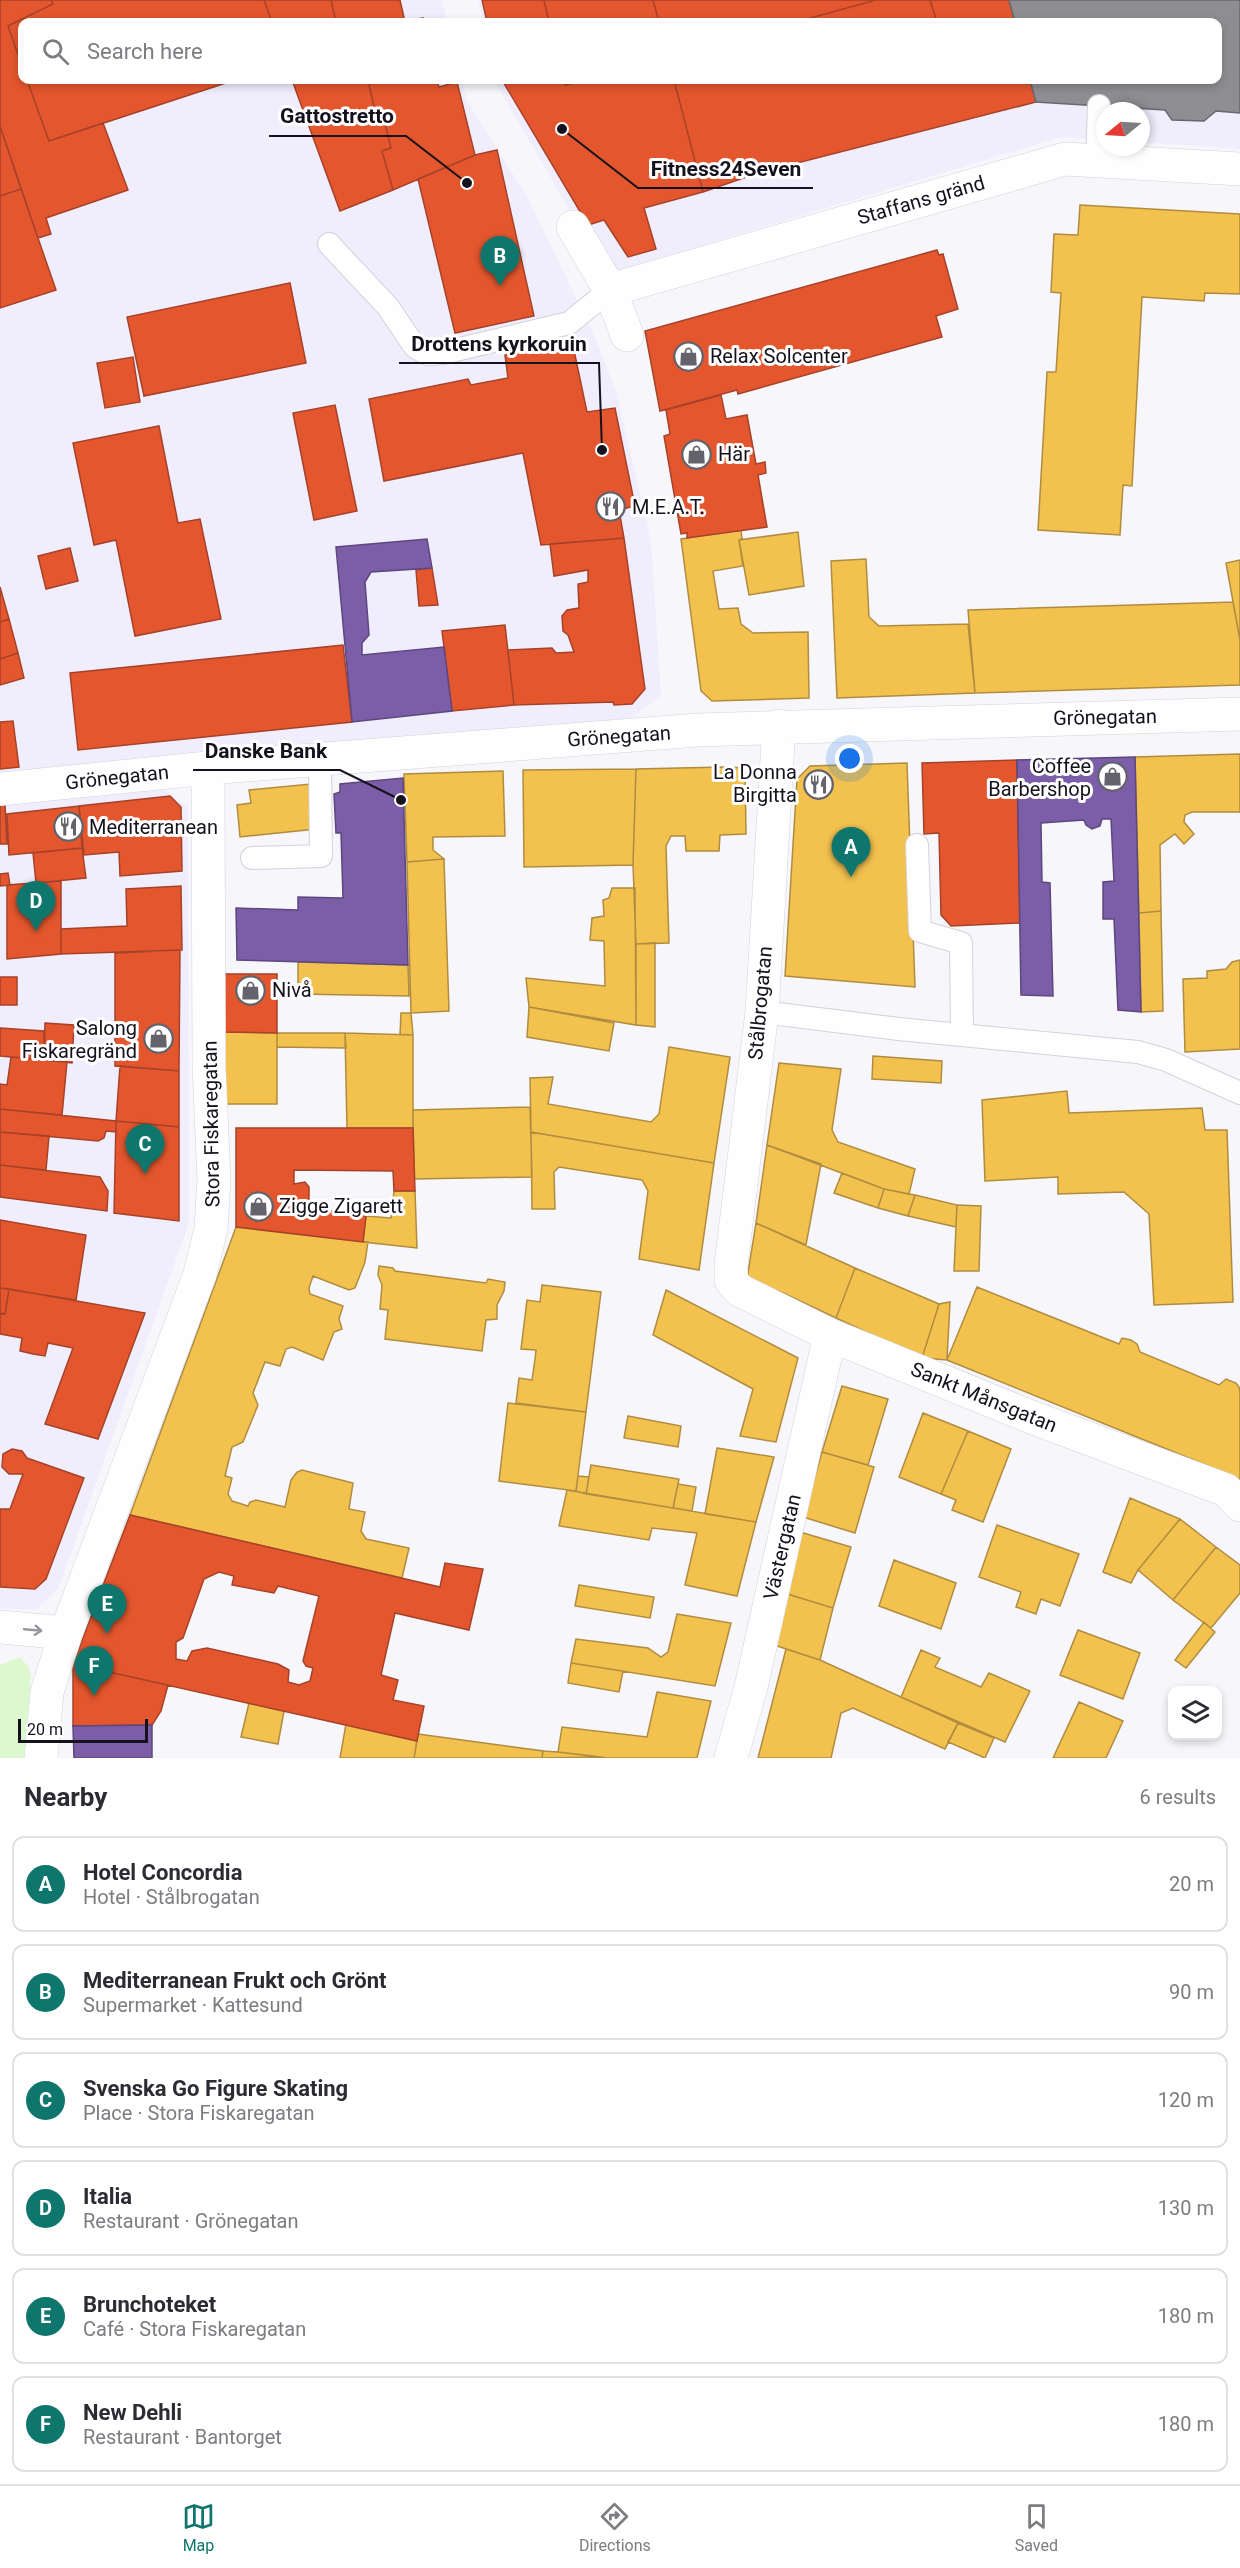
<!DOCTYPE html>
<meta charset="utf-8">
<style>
:root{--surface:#fff;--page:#f7f7f7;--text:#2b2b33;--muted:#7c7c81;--line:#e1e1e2;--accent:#0f766e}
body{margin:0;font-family:Roboto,sans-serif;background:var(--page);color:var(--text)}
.controls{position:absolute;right:18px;bottom:18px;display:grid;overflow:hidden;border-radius:12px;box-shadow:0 3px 9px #0003}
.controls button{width:54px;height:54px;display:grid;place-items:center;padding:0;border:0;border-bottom:2px solid var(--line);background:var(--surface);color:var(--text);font:30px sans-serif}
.compass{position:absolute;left:1096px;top:102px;width:54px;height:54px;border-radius:50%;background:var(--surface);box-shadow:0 3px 9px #0003;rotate:252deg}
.scale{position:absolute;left:18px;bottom:15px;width:130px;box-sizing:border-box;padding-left:6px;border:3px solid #15121e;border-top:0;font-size:16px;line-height:21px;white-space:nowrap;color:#15121e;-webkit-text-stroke:4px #fff;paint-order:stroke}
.you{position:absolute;left:850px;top:759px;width:21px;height:21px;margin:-15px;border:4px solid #fff;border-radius:50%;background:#1a73e8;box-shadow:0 0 0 9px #1a73e833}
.badge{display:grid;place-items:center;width:39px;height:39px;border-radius:50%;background:var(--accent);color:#fff;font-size:20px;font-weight:700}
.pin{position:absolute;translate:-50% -50px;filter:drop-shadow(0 2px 3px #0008)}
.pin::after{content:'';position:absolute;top:32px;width:21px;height:18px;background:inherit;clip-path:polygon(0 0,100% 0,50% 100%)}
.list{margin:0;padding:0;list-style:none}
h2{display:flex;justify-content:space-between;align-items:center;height:78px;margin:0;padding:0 24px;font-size:26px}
h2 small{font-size:20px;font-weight:400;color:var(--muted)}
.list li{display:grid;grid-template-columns:39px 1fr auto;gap:18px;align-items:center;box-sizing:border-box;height:96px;margin:0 12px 12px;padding:0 12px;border:2px solid var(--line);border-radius:12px}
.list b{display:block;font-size:22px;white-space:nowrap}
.list p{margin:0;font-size:20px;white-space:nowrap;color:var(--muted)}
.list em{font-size:20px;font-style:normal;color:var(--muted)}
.icon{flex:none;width:33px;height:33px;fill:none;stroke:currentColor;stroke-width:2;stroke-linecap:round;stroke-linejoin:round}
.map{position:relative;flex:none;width:1240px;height:1758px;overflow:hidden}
.search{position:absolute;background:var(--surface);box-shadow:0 3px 9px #0003;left:18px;right:18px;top:18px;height:66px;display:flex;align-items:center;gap:15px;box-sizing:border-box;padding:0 21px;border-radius:12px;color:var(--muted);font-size:22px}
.sheet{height:726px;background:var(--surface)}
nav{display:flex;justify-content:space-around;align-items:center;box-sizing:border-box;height:84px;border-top:2px solid var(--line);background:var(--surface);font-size:16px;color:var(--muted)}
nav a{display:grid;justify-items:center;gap:3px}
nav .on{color:var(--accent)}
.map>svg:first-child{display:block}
.built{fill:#f0edfd}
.green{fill:#dcf8cf}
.homes{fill:#f2c14e;stroke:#b08c40;stroke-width:1.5}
.shops{fill:#e4572e;stroke:#a64229;stroke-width:1.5;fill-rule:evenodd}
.offices{fill:#7b5ea7;stroke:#5c477e;stroke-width:1.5}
.industry{fill:#8d8d92;stroke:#69686f;stroke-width:1.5}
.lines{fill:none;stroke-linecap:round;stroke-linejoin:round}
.service-casing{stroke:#d3d2da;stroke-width:24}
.minor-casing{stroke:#d3d2da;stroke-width:34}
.service{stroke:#fefefe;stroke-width:22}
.minor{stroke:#fefefe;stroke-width:33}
.oneway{stroke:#959499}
.labels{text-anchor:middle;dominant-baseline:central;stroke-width:6;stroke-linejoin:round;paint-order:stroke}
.street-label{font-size:20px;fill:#15121e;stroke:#fff}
.poi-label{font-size:20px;fill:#15121e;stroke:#fff;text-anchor:start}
.leader{fill:none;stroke:#15121e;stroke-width:2}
.callout-dot{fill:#15121e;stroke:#fff;stroke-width:2}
.callout-label{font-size:21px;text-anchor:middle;font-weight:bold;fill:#15121e;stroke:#fff;stroke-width:6;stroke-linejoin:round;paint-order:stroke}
</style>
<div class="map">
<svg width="1240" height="1758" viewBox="0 0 1240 1758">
<rect width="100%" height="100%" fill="#f7f6fb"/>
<path class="built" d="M0,0H442L447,22H22V80H462L467,101L528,198L596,340L617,394L651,541L661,696L631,718L0,777Z
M478,0H1240V149L1141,142V111H1105V140L1061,137L617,271L590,245L494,80H1218V22H483Z
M160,787L188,807L189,1223L58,1589L35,1610L0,1608V800Z"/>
<path class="green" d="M20,1657L29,1668L31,1676L24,1758H0V1665Z"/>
<path class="homes" d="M1080,205L1240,214V294L1205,293L1204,301L1142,297L1132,486L1123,485L1120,535L1038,530L1047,372H1056L1061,293L1051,292L1054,234L1078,235Z
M741,530L742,539L739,540L743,566L713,571L719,609L738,608L741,624L753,633L808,632L809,698L712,701L701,691L681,539Z
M798,532L804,586L749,595L739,540Z
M866,559L869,617L879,626L968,624L975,693L837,698L831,561Z
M1240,560V640L1226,563Z
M1233,602L1240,640V685L975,693L968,610Z
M1240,754V812H1192L1185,815L1184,822L1194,834L1184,844L1175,834L1160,845L1161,911L1139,913L1135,757Z
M907,763L915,987L785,976L797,779L810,766Z
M724,767L745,768L746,834L720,835L719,851H686L685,836H671L666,846L669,943L636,944L633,865L636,769Z
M636,769L633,865L524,867L523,770Z
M503,771L505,836L433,837V850L444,859L407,862L404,774Z
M311,784L316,829L240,837L237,805L251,803L249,790Z
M444,859L449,1011L411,1013L407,862Z
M612,888H635L636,1025L529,1007L526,978L605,986L604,941L590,940L592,918L604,916L603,900L609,898Z
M1161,911L1163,1011L1141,1012L1139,913Z
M655,943V1027L636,1025V944Z
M1240,960V1049L1185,1052L1183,979L1207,978V971L1226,969L1232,962Z
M298,962L408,965L409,996L298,994Z
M529,1007L614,1023L609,1051L527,1037Z
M401,1013H411L413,1035H400Z
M225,1032L277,1033V1104H224Z
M277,1033H345L346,1048L277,1047Z
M345,1033L413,1035V1128H347Z
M669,1047L730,1057L714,1163L531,1132L530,1078L553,1077L548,1104L651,1122L659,1114Z
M873,1056L942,1061L941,1083L872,1079Z
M779,1063L841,1069L832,1130L838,1142L915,1169L909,1194L884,1189L767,1145Z
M1067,1091L1069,1113L1202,1108L1205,1130H1227L1233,1302L1154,1305L1149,1214L1124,1192L1058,1194V1177L985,1181L982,1100Z
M530,1107L532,1177L414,1179L413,1110Z
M531,1132L714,1163L699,1270L639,1259L648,1191L642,1180L559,1167L554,1172L555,1209H532Z
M767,1145L821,1164L806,1245L756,1223Z
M842,1173L884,1189L878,1208L834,1193Z
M884,1189L915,1195L908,1216L878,1208Z
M394,1191H415L417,1248L363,1242L366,1216L391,1218Z
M915,1195L957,1205L956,1227L908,1216Z
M957,1205L981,1206L979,1271H954Z
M756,1223L855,1268L836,1318L783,1293L747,1279Z
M236,1227L368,1242L365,1262L355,1288L349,1290L313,1276L309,1288L310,1294L343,1306L339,1319L342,1329L334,1332L323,1360L292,1347L286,1349L280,1366L265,1362L253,1393L258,1405L243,1442L232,1447L225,1476L232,1478L228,1494L232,1501L248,1506L250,1502L256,1500L285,1507L291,1480L297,1472L302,1470L353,1483L349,1509L365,1512L361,1531L366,1539L409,1548L402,1578L130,1515Z
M379,1266L393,1268L395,1271L486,1283L488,1279L505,1282L504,1291L497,1305V1319L486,1320L482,1351L385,1339L388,1310L380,1309L382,1285L378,1275Z
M855,1268L939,1304L922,1358L836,1318Z
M542,1285L601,1292L586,1412L516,1403L519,1378L532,1380L535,1359L536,1350L521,1349L527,1300L540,1302Z
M977,1287L1119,1344L1122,1338L1131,1340L1137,1344L1140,1352L1219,1385L1226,1379L1236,1383L1239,1387L1240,1393V1486L1228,1474L947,1360Z
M666,1290L798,1358L776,1442L740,1436L753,1389L653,1335Z
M950,1302L947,1360L922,1358L939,1304Z
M842,1386L888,1399L868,1465L822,1452Z
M508,1403L586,1412L576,1491L499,1481Z
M923,1413L968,1431L941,1494L899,1477Z
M628,1416L681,1426L678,1447L624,1438Z
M968,1431L1011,1449L983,1522L952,1510L956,1500L941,1494Z
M717,1448L774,1457L756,1522L705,1514Z
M822,1452L874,1467L855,1533L803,1517Z
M591,1465L679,1479L673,1508L586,1494Z
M578,1476L589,1477L586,1494L576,1491Z
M678,1484L696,1487L692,1511L673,1508Z
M567,1490L756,1522L737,1596L685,1585L697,1533L652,1528L649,1540L559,1526Z
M1130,1498L1180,1519L1138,1570L1131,1583L1103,1572Z
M1180,1519L1216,1547L1173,1600L1138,1570Z
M997,1525L1079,1554L1060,1606L1041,1599L1036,1614L1016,1607L1021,1592L979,1577Z
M800,1532L851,1547L833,1608L784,1593Z
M1216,1547L1240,1565V1593L1211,1628L1173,1600Z
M894,1560L956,1583L941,1629L879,1606Z
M579,1585L654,1597L650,1618L575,1606Z
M784,1593L833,1608L820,1660L771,1644Z
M677,1614L731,1623L715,1686L571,1663L576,1639L648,1648L661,1657L668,1652Z
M1204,1622L1215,1632L1186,1668L1175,1660Z
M1078,1630L1140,1653L1123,1699L1060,1675Z
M786,1649L820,1660L958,1723L945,1749L853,1708L841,1713L831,1758H758Z
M921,1650L940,1658L935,1667L981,1687L989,1673L1030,1691L1005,1742L901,1697Z
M571,1663L623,1671L619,1692L568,1683Z
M657,1692L711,1701L697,1758H608L558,1752L562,1727L647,1737Z
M1079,1702L1123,1721L1106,1758H1053Z
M249,1703L284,1711L278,1744L241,1737Z
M958,1723L994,1738L985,1758L948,1742Z
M346,1724L417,1741L414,1758H340Z
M418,1734L543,1751L542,1758H414Z
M543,1751L558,1752L601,1757L542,1758Z"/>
<path class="shops" d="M0,0H51L53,4L8,26L22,66V80H27L49,141L103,123L128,190L46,218L51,234L38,238L0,126Z
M51,0H264L272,22H22V66L8,26L53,4Z
M264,0H331L336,22H272Z
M331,0H400L405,22L423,18L424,22H336Z
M482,0H544L549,22H487Z
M544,0H653L659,22H549Z
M653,0H876L796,22H659Z
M876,0H930L937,22H796Z
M930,0H1009L1015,22H937Z
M27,80H235L49,141Z
M292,80H368L375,111H382L391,148L382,151L393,190L340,211Z
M368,80H437L439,87L457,82L475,155L393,190L382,151L391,148L382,111H375Z
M502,80H564L565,85L586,80H674L703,192L644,208L656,249L628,257L604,220L588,225Z
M674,80H1030L1036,102L758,173L703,192Z
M0,126L21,189L0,196Z
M497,150L534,316L455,333L418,179L475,155Z
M21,189L56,290L0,308V196Z
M937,250L939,255L943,254L958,309L936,316L942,337L738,394L737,390L660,411L645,331Z
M290,283L306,363L144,396L127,317Z
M572,341L587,412L615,408L635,506L619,510L624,538L541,545L523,453L384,481L369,399L468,379L471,385L508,378L505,355Z
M133,357L140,402L105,408L97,363Z
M721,395L726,419L747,415L756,464L765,462L766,473L758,475L767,527L687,538V533L681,534L664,436L670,434L666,410Z
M335,405L357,511L314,520L293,413Z
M159,426L178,523L200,519L221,619L135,636L116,540L94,545L73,443Z
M624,538L645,689L632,704L614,705L613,702L514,705L508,650L552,648L556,653L574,652L568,635L563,631L562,616L567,610L579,608L578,584L588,582V570L554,576L550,544Z
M70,548L78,581L46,589L38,556Z
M432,568L438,605L419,606L416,570Z
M0,587L9,619L0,622Z
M9,619L18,653L0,659V622Z
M505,625L514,705L452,711L442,631Z
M343,645L352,722L78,750L70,673Z
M18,653L24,678L0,685V659Z
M13,721L19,767L0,769V722Z
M1017,760L1020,923L951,926L941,915L939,833L924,834L922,763Z
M170,796L181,807L182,871L120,876L119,852L84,855L79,806Z
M0,805H5L7,844H0Z
M79,806L82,848L9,855L7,814Z
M82,848L86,878L36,883L33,853Z
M8,873L10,885L0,886V874Z
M61,881V954L7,959V885Z
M181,886L182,950L61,954V929L127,926L126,889Z
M180,950L179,1071L115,1066V953Z
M224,974H277V1033L225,1032Z
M0,977H17V1005H0Z
M45,1023L74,1025L72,1063L44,1060Z
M0,1028L44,1031V1060L0,1056Z
M11,1057L67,1062L62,1115L0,1109V1084L7,1085Z
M120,1066L179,1071V1127L116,1121Z
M0,1109L116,1121V1132L106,1131L104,1138L98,1141L0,1132Z
M116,1121L179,1127V1221L114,1213Z
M236,1128H413L415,1191H394L393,1171L294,1170V1184L305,1182L309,1187V1203L317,1209L366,1216L363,1242L236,1227Z
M0,1132L49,1136L46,1170L0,1165Z
M0,1165L100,1177L108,1191L107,1211L0,1197Z
M0,1220L86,1235L76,1300L0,1288Z
M0,1288L9,1289L5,1314L0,1313Z
M9,1289L145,1313L98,1439L45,1424L73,1348L48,1343L45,1356L33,1354L20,1351L22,1338L0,1334V1314H5Z
M12,1449L22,1451L27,1458L84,1478L46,1579L35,1589L0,1587V1509H10L23,1474H9L2,1467L3,1454Z
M130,1515L440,1587L445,1563L483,1569L469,1630L395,1613L381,1675L398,1680L393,1700L424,1706L417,1741L73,1664ZM219,1572L234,1576L232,1585L274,1593L278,1586L319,1596L303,1661L306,1666L313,1668L310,1681L299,1685L288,1682L289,1670L278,1664L207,1648L192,1651L187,1661L176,1659V1642L183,1638L204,1579Z
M73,1664L168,1685L161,1711L152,1725L73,1726Z"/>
<path class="offices" d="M427,539L432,568L371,572L365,582L369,635L362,643V655L444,647L452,711L352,722L336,547Z
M1135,757L1141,1012L1118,1010L1114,919H1103V882L1114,881L1111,819H1102L1100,826L1092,829L1086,825L1084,820L1041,823L1042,882L1050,883L1053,996L1021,995L1017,760Z
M403,778L408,965L237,960L236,908L298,910V897L343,898L341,833H336L334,794L340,792V784Z
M152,1725V1758H74L73,1726Z"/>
<path class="industry" d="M1009,0H1240V113L1216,111L1204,121L1172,120L1165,110L1036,102L1030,80H1218V22H1015Z"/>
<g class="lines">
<defs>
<path id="service" d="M1097,161L1099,106
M329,244L388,307L415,347L428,354L443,353L569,323L610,290
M917,845L920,931L961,943L962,1035
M252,858L321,856L320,759
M762,1012L899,1029L1138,1052L1166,1060L1240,1093"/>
<path id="minor" d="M573,227L610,290L627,335
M610,290L1065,159L1240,169
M779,726L762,1012L731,1265V1280L739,1290L830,1335L1031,1417L1226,1490L1240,1505
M0,789L208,768L698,730L1240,714
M0,1627L66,1633
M41,1758L47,1692L66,1633L200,1274L211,1229L214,1179L209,1067L208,768
M731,1758L751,1687L830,1335"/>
</defs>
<use href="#service" class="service-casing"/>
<use href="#minor" class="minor-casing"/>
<use href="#service" class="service"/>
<use href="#minor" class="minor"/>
</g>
<defs><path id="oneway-shaft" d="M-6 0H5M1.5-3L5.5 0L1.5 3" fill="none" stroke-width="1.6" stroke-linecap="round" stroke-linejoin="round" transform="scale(1.5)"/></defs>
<use class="oneway" href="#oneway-shaft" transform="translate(33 1630) rotate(5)"/>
<defs>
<symbol id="shop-ring" viewBox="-11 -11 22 22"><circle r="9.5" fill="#fff" stroke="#64626b" stroke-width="1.5"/><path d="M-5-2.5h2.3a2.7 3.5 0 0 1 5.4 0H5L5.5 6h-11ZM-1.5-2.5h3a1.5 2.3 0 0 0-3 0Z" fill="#64626b"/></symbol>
<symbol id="restaurant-ring" viewBox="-11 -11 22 22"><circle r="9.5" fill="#fff" stroke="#64626b" stroke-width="1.5"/><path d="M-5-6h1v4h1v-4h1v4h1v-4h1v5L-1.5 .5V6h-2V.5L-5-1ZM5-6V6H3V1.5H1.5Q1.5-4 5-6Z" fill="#64626b"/></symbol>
</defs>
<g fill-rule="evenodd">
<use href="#shop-ring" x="672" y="340" width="33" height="33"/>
<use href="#shop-ring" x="680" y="438" width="33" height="33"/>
<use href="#restaurant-ring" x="594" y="490" width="33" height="33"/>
<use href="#shop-ring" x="1096" y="760" width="33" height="33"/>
<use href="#restaurant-ring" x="802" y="768" width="33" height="33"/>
<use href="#restaurant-ring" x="52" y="810" width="33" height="33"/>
<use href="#shop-ring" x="234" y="974" width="33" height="33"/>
<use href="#shop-ring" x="142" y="1022" width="33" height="33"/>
<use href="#shop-ring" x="242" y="1190" width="33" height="33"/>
</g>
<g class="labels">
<g class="street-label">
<text transform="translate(921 200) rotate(-16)">Staffans gränd</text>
<text transform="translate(1105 717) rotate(-1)">Grönegatan</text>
<text transform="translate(619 736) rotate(-4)">Grönegatan</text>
<text transform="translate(117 777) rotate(-6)">Grönegatan</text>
<text transform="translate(760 1003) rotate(-85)">Stålbrogatan</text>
<text transform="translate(211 1124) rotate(-91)">Stora Fiskaregatan</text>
<text transform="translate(984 1397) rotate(22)">Sankt Månsgatan</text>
<text transform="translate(782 1547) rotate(-77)">Västergatan</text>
</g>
<g class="poi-label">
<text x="710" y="356">Relax Solcenter</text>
<text x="718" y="454">Här</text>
<text x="632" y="507">M.E.A.T.</text>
<text x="1091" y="766" text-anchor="end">Coffee<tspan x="1091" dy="23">Barbershop</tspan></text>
<text x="797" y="772" text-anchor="end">La Donna<tspan x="797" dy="23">Birgitta</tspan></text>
<text x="89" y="827">Mediterranean</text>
<text x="272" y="990">Nivå</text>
<text x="137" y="1028" text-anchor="end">Salong<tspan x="137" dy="23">Fiskaregränd</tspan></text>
<text x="279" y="1206">Zigge Zigarett</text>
</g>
</g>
<path class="leader" d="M467 183L406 136H269M562 129L638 188H813M602 450L599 363H399M401 800L340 770H193"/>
<g class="callout-dot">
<circle cx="467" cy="183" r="6"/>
<circle cx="562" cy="129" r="6"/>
<circle cx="602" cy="450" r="6"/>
<circle cx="401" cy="800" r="6"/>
</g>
<g class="callout-label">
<text x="337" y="123">Gattostretto</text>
<text x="726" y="176">Fitness24Seven</text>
<text x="499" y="351">Drottens kyrkoruin</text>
<text x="266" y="758">Danske Bank</text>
</g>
</svg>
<div class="controls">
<button><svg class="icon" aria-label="layers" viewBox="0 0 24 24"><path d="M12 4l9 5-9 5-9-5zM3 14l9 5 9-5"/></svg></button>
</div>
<svg class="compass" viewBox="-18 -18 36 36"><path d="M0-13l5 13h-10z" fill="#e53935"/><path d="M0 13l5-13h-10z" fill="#7c7c81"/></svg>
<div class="scale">20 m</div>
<div class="you"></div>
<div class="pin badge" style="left:851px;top:877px">A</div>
<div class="pin badge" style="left:500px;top:286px">B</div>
<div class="pin badge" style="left:145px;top:1174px">C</div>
<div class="pin badge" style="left:36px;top:931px">D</div>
<div class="pin badge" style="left:107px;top:1634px">E</div>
<div class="pin badge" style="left:94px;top:1696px">F</div>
<div class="search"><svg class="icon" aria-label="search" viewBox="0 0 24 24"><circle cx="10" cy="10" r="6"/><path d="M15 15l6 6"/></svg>Search here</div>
</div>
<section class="sheet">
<h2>Nearby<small>6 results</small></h2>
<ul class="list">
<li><span class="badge">A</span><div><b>Hotel Concordia</b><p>Hotel · Stålbrogatan</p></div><em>20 m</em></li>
<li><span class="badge">B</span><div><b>Mediterranean Frukt och Grönt</b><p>Supermarket · Kattesund</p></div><em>90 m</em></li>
<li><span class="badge">C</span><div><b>Svenska Go Figure Skating</b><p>Place · Stora Fiskaregatan</p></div><em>120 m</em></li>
<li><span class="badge">D</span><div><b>Italia</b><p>Restaurant · Grönegatan</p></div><em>130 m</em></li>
<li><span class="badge">E</span><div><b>Brunchoteket</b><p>Café · Stora Fiskaregatan</p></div><em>180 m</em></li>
<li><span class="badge">F</span><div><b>New Dehli</b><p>Restaurant · Bantorget</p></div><em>180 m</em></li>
</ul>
</section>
<nav>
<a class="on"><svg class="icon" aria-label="map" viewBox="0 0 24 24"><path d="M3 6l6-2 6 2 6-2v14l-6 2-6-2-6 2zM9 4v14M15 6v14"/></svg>Map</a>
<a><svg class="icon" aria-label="directions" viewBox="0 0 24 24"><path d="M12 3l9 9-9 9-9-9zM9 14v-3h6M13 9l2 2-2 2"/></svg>Directions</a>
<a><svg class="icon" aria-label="saved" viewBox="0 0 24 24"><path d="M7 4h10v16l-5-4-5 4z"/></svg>Saved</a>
</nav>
